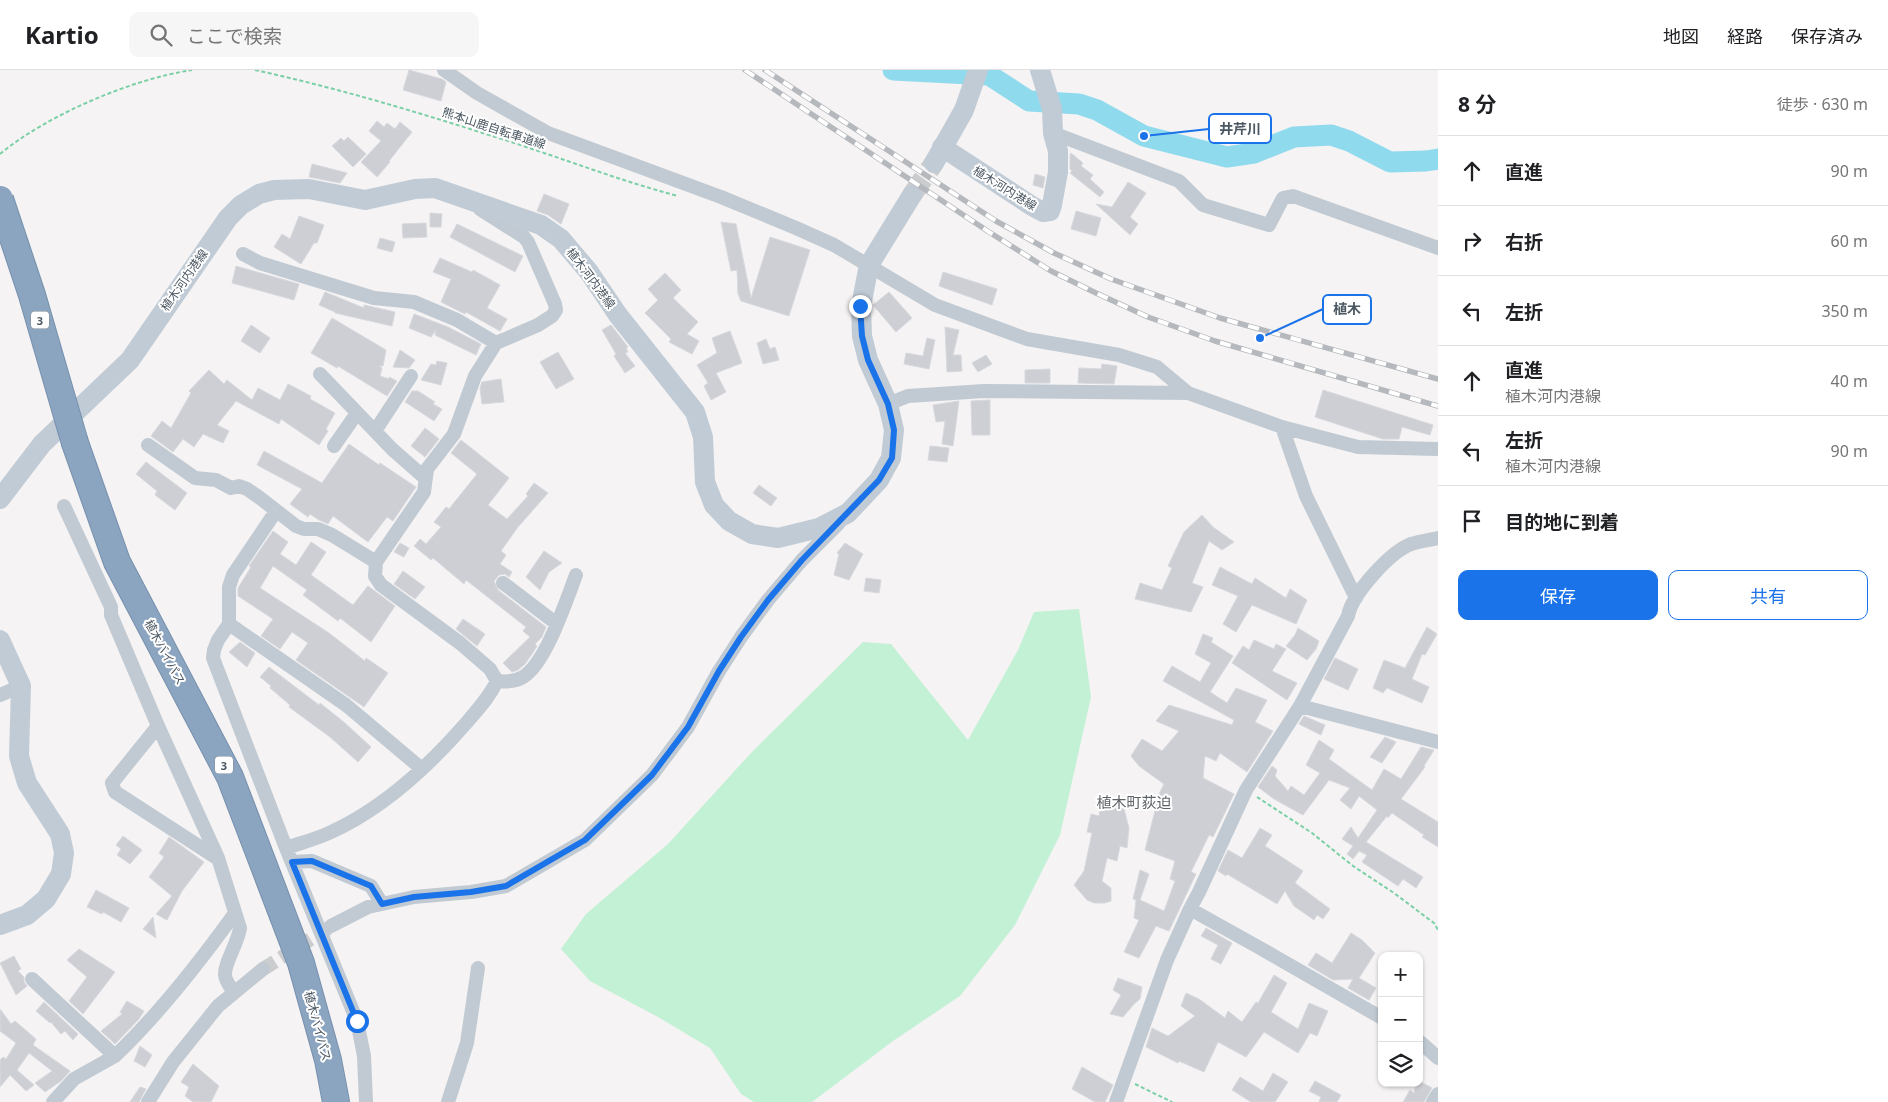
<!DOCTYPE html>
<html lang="ja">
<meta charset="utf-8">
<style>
:root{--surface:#fff;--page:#f6f6f6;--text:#202124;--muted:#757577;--line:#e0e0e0;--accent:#1a73e8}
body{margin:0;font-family:"Noto Sans","Noto Sans JP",sans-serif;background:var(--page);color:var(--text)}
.controls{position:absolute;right:15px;bottom:15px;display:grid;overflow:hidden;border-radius:10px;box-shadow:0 1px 4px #0004}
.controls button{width:45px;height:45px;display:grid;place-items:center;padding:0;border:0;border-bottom:1px solid var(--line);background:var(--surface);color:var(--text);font:25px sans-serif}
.stop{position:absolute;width:15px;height:15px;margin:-11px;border:4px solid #1a73e8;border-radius:50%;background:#fff}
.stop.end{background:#1a73e8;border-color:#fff;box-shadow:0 1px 5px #0008}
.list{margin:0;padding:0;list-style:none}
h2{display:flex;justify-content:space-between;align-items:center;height:65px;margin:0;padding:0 20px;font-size:21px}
h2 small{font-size:16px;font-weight:400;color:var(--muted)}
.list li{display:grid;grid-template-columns:32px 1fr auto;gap:15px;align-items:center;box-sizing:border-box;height:70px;padding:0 20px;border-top:1px solid var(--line)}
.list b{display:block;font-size:19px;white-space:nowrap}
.list p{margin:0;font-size:16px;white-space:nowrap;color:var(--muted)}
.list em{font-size:16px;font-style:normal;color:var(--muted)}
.actions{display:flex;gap:10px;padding:15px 20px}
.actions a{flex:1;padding:11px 0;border:1px solid var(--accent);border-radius:10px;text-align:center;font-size:18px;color:var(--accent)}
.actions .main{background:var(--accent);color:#fff}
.icon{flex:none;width:28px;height:28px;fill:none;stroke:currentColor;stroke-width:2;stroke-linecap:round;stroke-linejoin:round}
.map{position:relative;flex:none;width:1438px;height:1032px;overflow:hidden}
header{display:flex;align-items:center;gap:30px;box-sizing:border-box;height:70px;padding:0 25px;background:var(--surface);border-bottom:1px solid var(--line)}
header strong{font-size:24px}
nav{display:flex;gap:28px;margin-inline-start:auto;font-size:18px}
.search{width:350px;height:45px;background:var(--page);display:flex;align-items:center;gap:12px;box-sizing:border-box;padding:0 18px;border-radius:10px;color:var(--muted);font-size:19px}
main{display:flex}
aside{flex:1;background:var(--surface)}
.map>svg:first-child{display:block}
.green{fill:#c3f1d5}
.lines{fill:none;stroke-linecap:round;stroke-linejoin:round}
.river{stroke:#90daee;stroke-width:21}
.building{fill:#cdcfd5;stroke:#d7d9de}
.street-tunnel{stroke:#caccce;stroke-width:14;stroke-dasharray:14 7;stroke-linecap:butt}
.secondary-tunnel{stroke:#caccce;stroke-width:20;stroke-dasharray:20 10;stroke-linecap:butt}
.highway-casing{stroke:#7690ad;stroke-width:28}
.path{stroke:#7ad0a6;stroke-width:2;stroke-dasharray:4 2.5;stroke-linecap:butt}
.street{stroke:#c1cad2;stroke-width:14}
.secondary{stroke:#c1cbd6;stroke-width:20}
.highway{stroke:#8ba5c1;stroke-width:26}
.rail-casing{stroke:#b5b8bd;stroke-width:5.5}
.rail{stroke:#fff;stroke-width:4;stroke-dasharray:11;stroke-linecap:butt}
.highway-bridge-casing{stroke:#7690ad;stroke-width:28;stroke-linecap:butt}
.highway-bridge{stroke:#8ba5c1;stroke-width:26}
.route{stroke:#1a73e8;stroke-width:6}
.labels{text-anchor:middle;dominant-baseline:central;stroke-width:4;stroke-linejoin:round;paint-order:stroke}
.shield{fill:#fff;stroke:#808990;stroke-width:1}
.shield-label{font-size:11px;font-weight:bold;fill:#4a5661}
.street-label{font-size:12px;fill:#4a5661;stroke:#fff}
.quarter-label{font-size:15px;fill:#5f6368;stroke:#fff}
.leader{fill:none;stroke:#1a73e8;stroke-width:2}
.callout-dot{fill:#1a73e8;stroke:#fff;stroke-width:2}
.callout{fill:#fff;stroke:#1a73e8;stroke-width:2}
.callout-label{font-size:14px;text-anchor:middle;font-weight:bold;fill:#4a5661}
</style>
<header>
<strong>Kartio</strong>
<div class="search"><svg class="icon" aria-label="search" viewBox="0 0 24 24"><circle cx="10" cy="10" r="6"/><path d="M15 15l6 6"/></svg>ここで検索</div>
<nav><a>地図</a><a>経路</a><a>保存済み</a></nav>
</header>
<main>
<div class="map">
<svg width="1438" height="1032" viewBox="0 0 1438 1032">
<rect width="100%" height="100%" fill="#f5f3f3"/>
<path class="green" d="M1079,539L1091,627L1060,765L1015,855L960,926L893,971L812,1032H754L741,1024L710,978L658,947L590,911L561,879L586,844L668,774L750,684L863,572L891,574L968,670L1018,580L1034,542Z"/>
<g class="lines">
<path class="river" d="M893,0L989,5L1029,31L1079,34L1097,40L1144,66L1227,87L1254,83L1294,67L1331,65L1349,71L1390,92L1426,91L1438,89"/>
</g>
<path class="building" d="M409,0L442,9L446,12L441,31L403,20Z
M377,51L384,57L387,53L395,59L400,52L412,62L389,91L390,92L377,107L361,92L381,71L369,61Z
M348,67L366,84L353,97L332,76L341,68L344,71Z
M1071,83L1083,93L1081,96L1093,105L1090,109L1104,122L1100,127L1070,103L1072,101L1070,99V85Z
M312,94L347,103L340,113L309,107Z
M1035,104L1045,107L1043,118L1033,115Z
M1128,112L1146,123L1130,147L1138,154L1130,165L1096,134L1112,137Z
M544,124L569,134L561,154L548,145L537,141Z
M1076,141L1101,148L1096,166L1071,159Z
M430,143L442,144L441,157H430Z
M299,146L324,155L317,173H314L301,194L274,177L282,164L290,169Z
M721,152L736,154L751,228L770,167L810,180L789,246L741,231L738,224L737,200L731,201Z
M426,153L427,167L403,168L402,154Z
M457,154L523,186L515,202L450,167Z
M380,168L395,172L392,182L377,178Z
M440,188L472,202L473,200L500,215L487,238L507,249L500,261L466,242L465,244L441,232L451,209L433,202Z
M236,196L299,214L294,230L232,213Z
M943,202L997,219L992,235L939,216Z
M665,203L681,220L673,228L698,252L687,264L699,271L692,284L669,272L671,269L645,243L658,230L648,219Z
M325,222L364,238V235L395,242L392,256L335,243V242L319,235Z
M889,222L912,248L896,262L873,235Z
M414,244L448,257L481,274L476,285L435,265L436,260L431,267L409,258Z
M332,248L386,280L383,296H379L382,298L380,306L389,309V307L397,311L387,326L338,296L337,298L311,283Z
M251,255L270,268L260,283L241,271Z
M611,255L628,277L626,278L628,282L625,283L635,296L625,303L614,286L616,284L602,260Z
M945,257L959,260L953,285H961L962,301L947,302Z
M730,261L742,293L716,303L726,322L711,330L704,316L708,313L697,295L717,283L712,268Z
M927,268L935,270L929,299L904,294L906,283L923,286Z
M766,269L770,279L775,277L779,290L763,294L757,273Z
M400,280L415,290L409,298L393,297Z
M558,282L574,309L556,319L540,292Z
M986,285L992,294L978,302L972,293Z
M437,291L447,293L441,315L421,310L431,294L436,295Z
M1102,294L1117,296L1114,314L1078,313L1079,298L1101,299Z
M1050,299V313H1025V300Z
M209,300L224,314L227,310L252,330L258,318L280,330L288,314L311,326L310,329L335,343L326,359L328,361L319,375L281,349L279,354L236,331L217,355L229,361L223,373L203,364L194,377L183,369L173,382L151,366L162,351L171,358L191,323L189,321Z
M501,309L504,332L482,334L480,318L482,312Z
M1323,320L1433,355L1430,365L1402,357L1399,369H1383L1315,347Z
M412,321H418L435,332L433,334L442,339L434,351L405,332Z
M990,330V365H972L971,331Z
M959,331L953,376L942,374L945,351L936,352L933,335Z
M425,358L439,369L425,387L411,376Z
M461,370L509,408L488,435L507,449L528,426L526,424L534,413L548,423L518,457L501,481L506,485L500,494L512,502L509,507L505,504L499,505L494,511L498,520L546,557L542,567L535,574L537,576L532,584L525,594L518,600L512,602L503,593L530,567L523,561L526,557L466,510L464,514L433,488L431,490L414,476L420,469L426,474L441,457L434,452L446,437L449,439L477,404L451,383Z
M349,374L379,395L380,393L416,417L393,451L387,447L368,472L333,446L328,454L319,450L310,444L308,447L290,434L302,419L257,395L264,381L322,413Z
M930,376L949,378L947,392L928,390Z
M146,392L187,423L175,440L155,425L157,421L136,404Z
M759,415L777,428L771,436L753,423Z
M1202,445L1213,457L1234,472L1222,480L1209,471L1192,513L1203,517L1191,542L1135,529L1140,513L1162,520L1172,498L1168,496L1184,462Z
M273,461L288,472L280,484L296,495L311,472L326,482L311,505L353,535L368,516L395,536L371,572L340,548L338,551L303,525L307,520L273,496L260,518L329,563L365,591L366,588L388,603L364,637L296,590L308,573L292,562L280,579L261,566L273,549L238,526V518L251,497L249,496Z
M400,473L409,478L404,487L394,482Z
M845,473L863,484L849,510L834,505L839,484L837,483Z
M544,481L562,493L549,502L540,520L526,507Z
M1220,497L1252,514L1255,508L1286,528L1290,519L1307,530L1296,554L1252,535L1236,562L1223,554L1238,526L1212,515Z
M403,501L425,517L415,529L394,514Z
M866,508L881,510L879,523L864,521Z
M463,549L485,564L477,576L456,559Z
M1427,557L1437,564L1425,585L1422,584L1412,609L1429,617L1422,633L1387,618L1383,623L1373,618L1384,590L1405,598Z
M1298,558L1319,571L1316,579L1307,590L1286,576L1295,565Z
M1203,564L1213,568L1211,572L1233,586L1210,622L1227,633L1236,618L1267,630L1255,652L1273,661L1247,702L1220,683L1216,691L1205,686L1203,708L1234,724L1213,767L1209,765L1191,802L1196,804L1169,861L1156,856L1139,888L1124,882L1139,850L1134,848L1136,830L1133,829L1140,800L1149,804L1140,830L1164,841L1175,811L1170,809L1175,791L1145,780L1158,729L1157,728L1164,714L1139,696L1131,686L1142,669L1162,681L1179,661L1156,651L1169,635L1232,655L1234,650L1163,611L1172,596L1200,612L1211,593L1195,584Z
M1254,570L1274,579L1276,574L1286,579L1272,601L1297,613L1287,630L1232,593L1243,576L1249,580Z
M240,572L255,583L247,597L229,582Z
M1335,588L1358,599L1348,620L1324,609Z
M269,597L319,635L320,633L345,653L371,677L358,692L330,667L289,637L290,635L270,618L271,616L260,607Z
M1304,646L1325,655L1321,665L1299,654Z
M1385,667L1396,672L1382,693L1370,687Z
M1319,670L1334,680L1329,689L1372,720L1384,699L1401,709L1421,677L1434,680L1424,696L1425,697L1401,729L1438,752V777L1422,767L1424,765L1392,743L1388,748L1387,746L1366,772L1423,807L1416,818L1403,809L1398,816L1362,792L1367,785L1359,781L1353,789L1347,784L1353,776L1342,769L1351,757L1358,768L1377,740L1359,726L1351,739L1340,730L1350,718L1329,710L1303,745L1274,729L1258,717L1272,696L1277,700L1275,706L1288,721L1291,716L1304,725L1320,703L1306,695Z
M1101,734L1124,739L1129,758L1127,778L1120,776L1117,791L1107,788L1102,811L1111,818V831L1105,833H1094L1087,830L1074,815L1084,801L1092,763L1087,762L1091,744L1099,746Z
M1260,758L1272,765L1265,776L1303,801L1295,813L1330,839L1323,849L1317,845L1314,850L1294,836L1285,821L1277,834L1227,804L1226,806L1218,801L1228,780L1242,788Z
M123,766L142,780L130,794L117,785L121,779L116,775Z
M169,767L204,792L182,821L167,850L156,844L172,826L149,807L164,787L159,783Z
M96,820L129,838L121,852L103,842L102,844L87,837Z
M153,847L156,868L143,859Z
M1206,858L1232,873L1221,894L1211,889L1218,875L1201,866Z
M1351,863L1362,870L1375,883L1359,908L1376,918L1369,930L1348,918L1353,909L1333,910L1308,895L1316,883L1332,893Z
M79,879L115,902L83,944L69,931L87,907L67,890Z
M14,886L21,899L18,901L24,907V912L27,916L16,925L0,893Z
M1274,905L1287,913L1271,942L1298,959L1309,933L1328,941L1317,966L1310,963L1298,983L1264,962L1246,987L1218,972L1204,1002L1179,991L1178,993L1146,977L1152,958L1168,966L1195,946L1181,936L1186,923L1199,929L1225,948L1228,941L1242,952L1256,932L1258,933Z
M1118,908L1142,917L1140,929L1134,934L1123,947L1110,944L1121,925L1113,920Z
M127,931L144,941L139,949L115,974L101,961L122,944L120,942Z
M44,932L78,964L73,970L65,961L61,964L51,952L50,953L36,941Z
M0,939L11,954L15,951L36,969L33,975L70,1001L61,1011L45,1022L35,1013L52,1001L29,983L17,1000L34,1015L26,1021L10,1005L0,1017V990L3,987L6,989L16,973L0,961Z
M140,976L152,985L145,997L134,991Z
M193,994L219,1016L211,1032H193L185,1026L189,1017L181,1012Z
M1082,997L1113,1015L1105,1032H1095L1072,1019Z
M1273,1003L1288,1012L1275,1032H1251L1232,1020L1240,1007L1263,1021Z
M1315,1011L1341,1025L1337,1032H1319L1321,1027L1309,1021Z
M1416,1013H1423L1432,1018L1424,1032H1403L1410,1020L1414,1023Z
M140,1017L146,1019L139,1032H130Z"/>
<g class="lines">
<path class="street-tunnel" d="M263,899L330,857"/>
<path class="secondary-tunnel" d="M912,125L934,93"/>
<defs>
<path id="highway" d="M75,373L117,492L230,707L301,893L328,990L336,1032"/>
</defs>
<use href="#highway" class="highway-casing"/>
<path class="path" d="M255,0C342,19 427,45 511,72C567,90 621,111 678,126
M0,84C47,45 132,9 192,0
M1257,727L1312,763L1353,796L1394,823L1434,853L1438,860
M1135,1014L1172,1032"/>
<path class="street" d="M444,0L477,23L548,63L721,127L796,158L834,175L935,235L1027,269L1119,285L1157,297L1188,323
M1053,63L1179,111L1203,135L1269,155L1283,128L1293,126L1438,178
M243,184L260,193L374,228L414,232L457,250L496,273
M320,304L392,379L425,408
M888,334L908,326L984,321L1188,323L1282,357L1358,377L1438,379
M1282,357L1306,426L1356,528
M375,361L411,306
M148,375L195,408L216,410L231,418L239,416L247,419L260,428L296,456L304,459H318L332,465L376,492
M334,376L357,343
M64,436L111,537V545L158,656L218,788L240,858C238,873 224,894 225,905C225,910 231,918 234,923
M276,441L233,505L229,517V554L218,570L214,580L213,588L286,778
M503,513L557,554
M229,554L346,635L422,699
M497,611C506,612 515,612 523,607C546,593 566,531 576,505
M0,625L21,616
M1300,636L1438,672
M158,656L112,713L115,722L217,788
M292,792L312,791L371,816L382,834
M1190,839L1260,878L1382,948
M331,856L368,837L414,827L471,822L506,816L585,770L652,705L688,657L719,601L741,567L768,530L802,490L839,453
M32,909L115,986C160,943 199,893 235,843
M1419,971L1438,988
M53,1032L74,1009L115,986
M148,1032L173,992L218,936L263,899
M366,1032L364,986L357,951L286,778C301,773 316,769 329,763C383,739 430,695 468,651C479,638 490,626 497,611L490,599L460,573L381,515L375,506L376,492L424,422L427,399L454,364L475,306L496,273L538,255L552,246L556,240L555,234L528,172L524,167L480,139
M448,1032L467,973L478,898
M1116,1032L1167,890L1190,839L1199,822L1246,720L1300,636L1348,546C1352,524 1390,482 1411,474C1420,471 1429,470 1438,468
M1433,1032L1438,1024"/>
<path class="secondary" d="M942,77L1032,136L1043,142L1050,141L1052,135L1058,102V81L1053,63L1052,39L1040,0
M934,93L964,40L978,0
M0,429L42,374L130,290L228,148L241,135L259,124L274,120L309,119L365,130L415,119L435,118L541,155L561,169L589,202L618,245L695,342L703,367L705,412L714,435L729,451L752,464L778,468L819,458L848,443L879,410L891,388L894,360L888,334L868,290L862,266L861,236L869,195L912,125
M0,570L21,616L19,686L27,713L60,764L64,783L61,804L46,829L27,845L0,855"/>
<use href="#highway" class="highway"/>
<defs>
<path id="rail" d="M745,0L989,162L1051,201L1096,223L1148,247L1215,271L1438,336
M765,0L996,151L1054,183L1111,209L1220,248L1438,309"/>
</defs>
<use href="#rail" class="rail-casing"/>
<use href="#rail" class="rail"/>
<defs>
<path id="highway-bridge" d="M0,129L32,225L75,373"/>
</defs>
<use href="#highway-bridge" class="highway-bridge-casing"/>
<use href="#highway-bridge" class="highway-bridge"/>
</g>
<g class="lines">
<path class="route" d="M357,951L292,792L312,791L371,816L382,834L414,827L471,822L506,816L585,770L652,705L688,657L719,601L741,567L768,530L802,490L879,410L892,388L894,360L888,334L868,290L862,266L860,236"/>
</g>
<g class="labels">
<g class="shield">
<rect x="31" y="241.5" width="18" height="17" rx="4"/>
<rect x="215" y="686.5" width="18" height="17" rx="4"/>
</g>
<g class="shield-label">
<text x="40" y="250">3</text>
<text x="224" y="695">3</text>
</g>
<g class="street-label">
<text transform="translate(494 58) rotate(18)">熊本山鹿自転車道線</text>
<text transform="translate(1005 118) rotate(32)">植木河内港線</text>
<text transform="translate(591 208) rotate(53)">植木河内港線</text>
<text transform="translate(184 210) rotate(-55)">植木河内港線</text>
<text transform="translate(165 582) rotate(62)">植木バイパス</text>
<text transform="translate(318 956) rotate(75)">植木バイパス</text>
</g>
<g class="quarter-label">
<text x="1134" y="732">植木町荻迫</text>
</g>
</g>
<path class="leader" d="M1144 66L1209 59M1260 268L1323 239"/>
<g class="callout-dot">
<circle cx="1144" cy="66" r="5"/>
<circle cx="1260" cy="268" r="5"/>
</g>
<g class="callout">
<rect x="1209" y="44" width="62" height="29" rx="5"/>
<rect x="1323" y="225" width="48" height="29" rx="5"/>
</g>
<g class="callout-label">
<text x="1240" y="64">井芹川</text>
<text x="1347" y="244">植木</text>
</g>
</svg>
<div class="controls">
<button>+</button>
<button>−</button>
<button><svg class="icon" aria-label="layers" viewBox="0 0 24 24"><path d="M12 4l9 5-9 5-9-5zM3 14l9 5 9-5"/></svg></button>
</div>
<div class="stop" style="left:357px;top:951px"></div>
<div class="stop end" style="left:860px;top:236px"></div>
</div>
<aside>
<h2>8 分<small>徒歩 · 630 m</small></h2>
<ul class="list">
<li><svg class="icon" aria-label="ahead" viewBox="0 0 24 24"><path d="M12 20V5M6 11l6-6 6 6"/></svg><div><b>直進</b></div><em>90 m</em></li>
<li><svg class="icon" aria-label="right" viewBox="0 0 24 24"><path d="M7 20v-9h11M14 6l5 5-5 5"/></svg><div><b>右折</b></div><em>60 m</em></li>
<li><svg class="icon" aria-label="left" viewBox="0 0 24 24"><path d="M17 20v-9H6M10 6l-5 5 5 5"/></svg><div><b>左折</b></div><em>350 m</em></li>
<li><svg class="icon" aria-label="ahead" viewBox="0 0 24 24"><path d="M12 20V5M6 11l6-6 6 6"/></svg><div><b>直進</b><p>植木河内港線</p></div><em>40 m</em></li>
<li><svg class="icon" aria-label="left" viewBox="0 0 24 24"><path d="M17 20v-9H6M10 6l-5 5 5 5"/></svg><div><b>左折</b><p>植木河内港線</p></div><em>90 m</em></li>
<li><svg class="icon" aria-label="arrive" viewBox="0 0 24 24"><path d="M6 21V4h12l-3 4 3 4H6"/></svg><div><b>目的地に到着</b></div></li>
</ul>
<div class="actions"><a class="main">保存</a><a>共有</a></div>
</aside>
</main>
